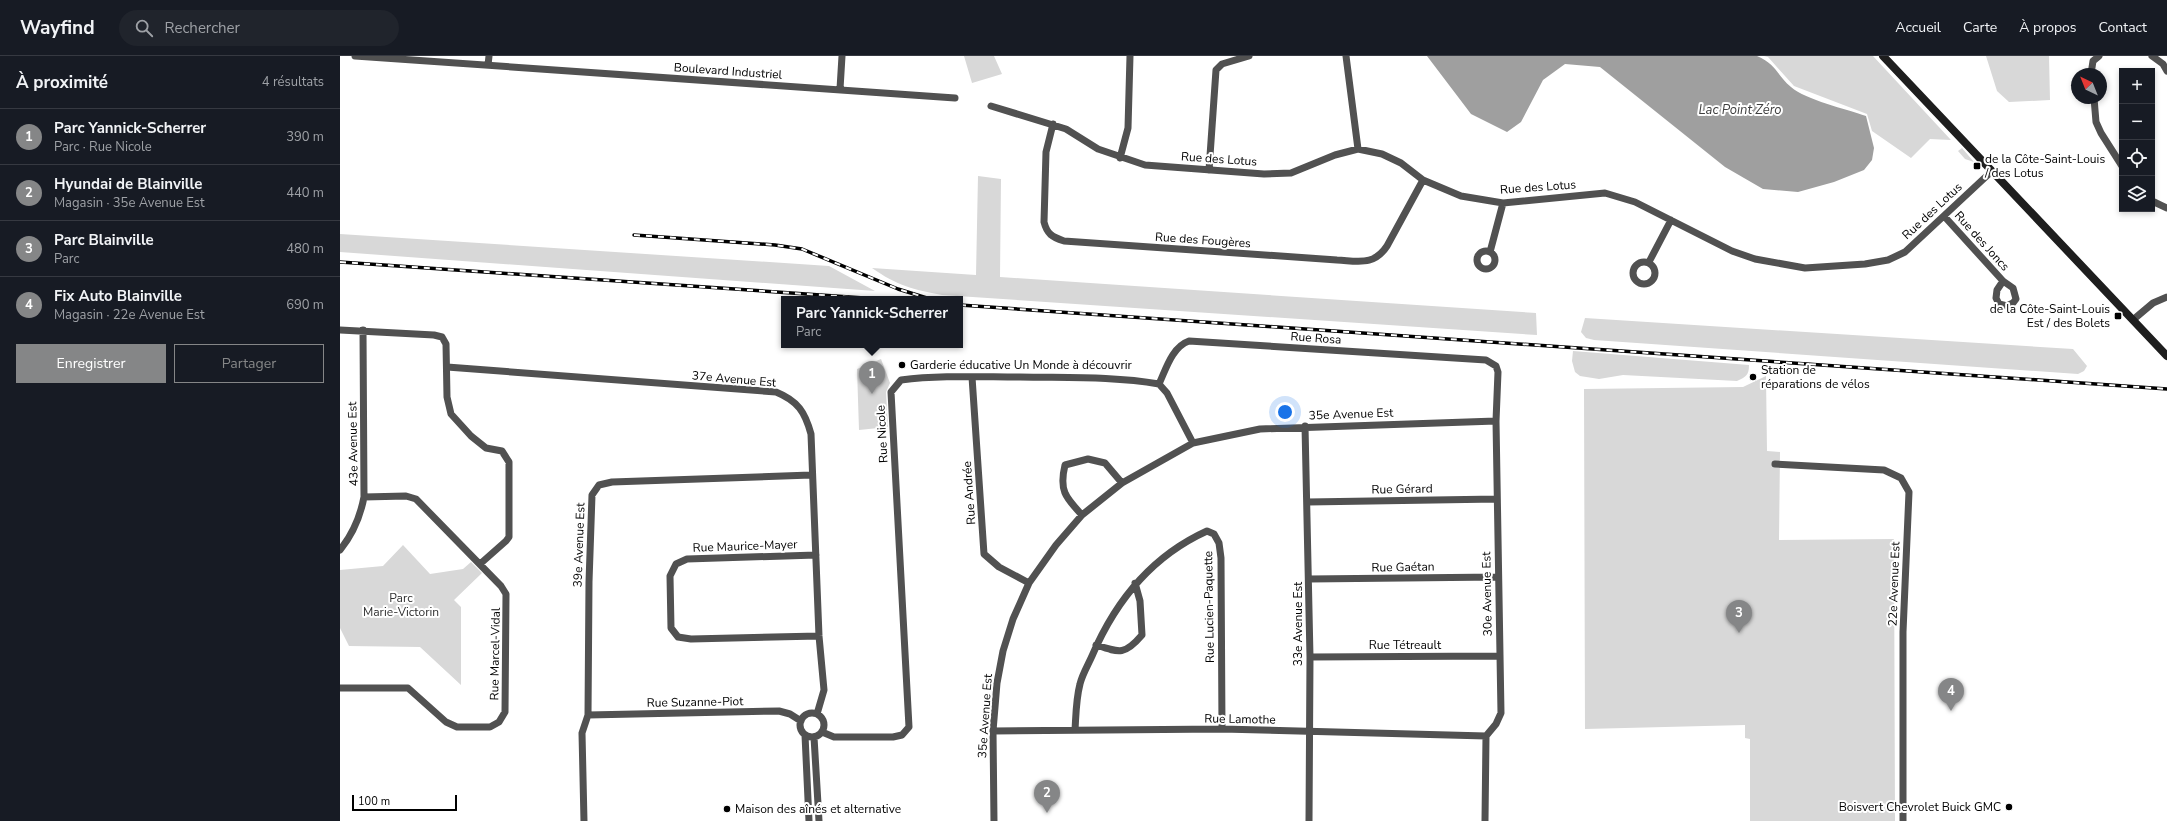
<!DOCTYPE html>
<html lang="fr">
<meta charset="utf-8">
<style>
:root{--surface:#171b24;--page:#20242c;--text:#f1f3f6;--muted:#9ea1a6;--line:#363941;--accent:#858687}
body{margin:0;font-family:"Nunito Sans",sans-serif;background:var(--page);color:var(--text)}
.controls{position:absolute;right:12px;top:12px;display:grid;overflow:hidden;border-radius:0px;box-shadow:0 2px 6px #0003}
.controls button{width:36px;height:36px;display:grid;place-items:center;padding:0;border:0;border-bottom:1px solid var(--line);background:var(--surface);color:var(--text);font:20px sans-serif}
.compass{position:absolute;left:1731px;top:12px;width:36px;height:36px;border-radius:50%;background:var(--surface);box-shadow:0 2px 6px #0003;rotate:317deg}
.scale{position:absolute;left:12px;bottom:10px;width:105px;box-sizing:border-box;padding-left:4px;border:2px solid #000;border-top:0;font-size:11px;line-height:14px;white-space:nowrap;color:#000;-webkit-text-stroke:3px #fff;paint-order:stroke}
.you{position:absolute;left:945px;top:356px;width:14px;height:14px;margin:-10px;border:3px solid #fff;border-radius:50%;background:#1a73e8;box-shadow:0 0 0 6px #1a73e833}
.badge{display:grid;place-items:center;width:26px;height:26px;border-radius:50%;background:var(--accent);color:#fff;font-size:13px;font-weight:700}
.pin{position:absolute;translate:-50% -33px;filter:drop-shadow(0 1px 2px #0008)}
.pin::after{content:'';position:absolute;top:21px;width:14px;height:12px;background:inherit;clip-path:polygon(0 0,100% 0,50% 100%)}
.popup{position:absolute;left:441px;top:240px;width:182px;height:52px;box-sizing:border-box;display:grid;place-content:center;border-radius:0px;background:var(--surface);filter:drop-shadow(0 1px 3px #0005);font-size:13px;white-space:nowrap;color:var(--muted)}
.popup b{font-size:15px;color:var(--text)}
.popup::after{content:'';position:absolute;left:50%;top:100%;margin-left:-8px;border:8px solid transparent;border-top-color:var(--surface)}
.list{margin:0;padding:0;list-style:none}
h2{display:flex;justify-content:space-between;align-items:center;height:52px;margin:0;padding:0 16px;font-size:17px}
h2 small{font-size:13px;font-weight:400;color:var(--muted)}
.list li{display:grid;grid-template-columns:26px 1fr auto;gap:12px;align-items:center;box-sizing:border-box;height:56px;padding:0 16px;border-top:1px solid var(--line)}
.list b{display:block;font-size:15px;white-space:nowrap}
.list p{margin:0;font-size:13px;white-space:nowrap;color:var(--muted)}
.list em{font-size:13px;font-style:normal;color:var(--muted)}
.actions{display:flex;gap:8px;padding:12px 16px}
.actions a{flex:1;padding:9px 0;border:1px solid var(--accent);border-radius:0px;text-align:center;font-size:14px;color:var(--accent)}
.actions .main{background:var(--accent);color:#fff}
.icon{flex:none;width:22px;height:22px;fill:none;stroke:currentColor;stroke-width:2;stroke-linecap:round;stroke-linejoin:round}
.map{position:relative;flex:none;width:1827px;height:765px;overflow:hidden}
header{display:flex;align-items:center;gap:24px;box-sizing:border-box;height:56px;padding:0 20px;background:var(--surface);border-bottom:1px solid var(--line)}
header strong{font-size:19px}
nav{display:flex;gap:22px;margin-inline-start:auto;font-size:14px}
.search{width:280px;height:36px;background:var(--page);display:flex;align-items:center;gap:10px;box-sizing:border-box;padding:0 14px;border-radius:22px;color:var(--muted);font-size:15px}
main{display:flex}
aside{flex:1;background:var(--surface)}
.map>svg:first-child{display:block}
.green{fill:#d8d8d8}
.water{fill:#9f9f9f}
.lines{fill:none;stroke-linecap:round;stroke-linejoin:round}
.street{stroke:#515151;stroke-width:7}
.secondary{stroke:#1e1e1e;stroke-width:8}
.rail-casing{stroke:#000;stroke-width:3.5}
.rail{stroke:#fff;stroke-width:2;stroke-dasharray:6;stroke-linecap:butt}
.poi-dot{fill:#000;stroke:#fff;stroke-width:1.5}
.labels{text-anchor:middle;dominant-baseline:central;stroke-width:4;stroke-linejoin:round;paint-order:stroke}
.street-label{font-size:12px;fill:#000;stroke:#fff}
.poi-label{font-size:12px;fill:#000;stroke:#fff;text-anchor:start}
.park-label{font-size:12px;fill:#2f2f2f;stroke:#fff}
.water-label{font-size:13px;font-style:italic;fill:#404040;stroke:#fff}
</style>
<header>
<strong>Wayfind</strong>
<div class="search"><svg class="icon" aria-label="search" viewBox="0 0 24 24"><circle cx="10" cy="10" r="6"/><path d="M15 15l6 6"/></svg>Rechercher</div>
<nav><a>Accueil</a><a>Carte</a><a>À propos</a><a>Contact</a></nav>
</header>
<main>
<aside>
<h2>À proximité<small>4 résultats</small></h2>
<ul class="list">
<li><span class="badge">1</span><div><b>Parc Yannick-Scherrer</b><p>Parc · Rue Nicole</p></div><em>390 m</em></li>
<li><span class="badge">2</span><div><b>Hyundai de Blainville</b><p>Magasin · 35e Avenue Est</p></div><em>440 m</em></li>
<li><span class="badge">3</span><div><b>Parc Blainville</b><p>Parc</p></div><em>480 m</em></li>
<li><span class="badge">4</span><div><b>Fix Auto Blainville</b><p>Magasin · 22e Avenue Est</p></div><em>690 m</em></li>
</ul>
<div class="actions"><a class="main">Enregistrer</a><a>Partager</a></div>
</aside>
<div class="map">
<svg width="1827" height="765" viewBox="0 0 1827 765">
<rect width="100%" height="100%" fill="#fff"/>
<path class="green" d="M624,0H654L662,18L632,27Z
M1424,0H1533L1611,84L1590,83L1571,102L1532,75L1527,58L1454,30L1428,1Z
M1646,0H1709L1710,44L1669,46L1657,35Z
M1622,92L1634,106L1625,103L1618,95Z
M638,120L661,123L660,221L1196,257L1197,279L602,239C574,234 556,229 532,212L636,219Z
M0,178L489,210L535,235L0,196Z
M1245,262L1733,293L1747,310L1744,315L1738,318L1254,284L1246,282L1241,276Z
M1233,295L1409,309C1409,319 1406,321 1397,325L1283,319L1259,323L1240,320L1235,316L1232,305Z
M541,303L550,327L546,336L548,371L519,374L517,313Z
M1426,320L1427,395L1440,396L1439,484L1554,483L1555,765H1410V683L1405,682V669L1245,673L1244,333L1403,331Z
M63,489L90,518L123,513L131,506L142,517L114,544L121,551V629L80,591L9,590L0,572V514L43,510Z"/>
<path class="water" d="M1087,0H1417C1436,8 1437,19 1451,31C1466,44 1506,53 1526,60L1534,92L1532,104L1524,114L1494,126L1458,136L1423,133L1385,111L1260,11L1225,8L1203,24L1181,66L1167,76L1131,58Z"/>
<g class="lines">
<path class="street" d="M15,0L615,42
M1006,0L1018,93
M1812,0L1823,8L1827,15
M148,9L149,0
M1751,18L1753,5L1759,0
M500,33L502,0
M1754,42L1756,66L1761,77L1782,110
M651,50L726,73L758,93L805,109L924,118L951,117L995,99L1018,93L1042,98L1061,107L1083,124L1121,140L1163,147L1265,137L1295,146L1392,195L1415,203L1465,212L1525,208L1548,204L1565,196L1652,115
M713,68L706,96L704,166C707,178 712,181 724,185L997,204C1019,205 1034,210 1047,190L1083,124
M780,102L788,72L790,0
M869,114L876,14L882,8L909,0
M1812,145L1827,152
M1604,160L1663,225L1673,232L1676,243L1673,247L1667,250L1659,248L1656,242L1657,234L1663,225
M1137 204a9 9 0 1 1 18 0a9 9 0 1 1-18 0Z
M1150,196L1163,147
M1293 217a11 11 0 1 1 22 0a11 11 0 1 1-22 0Z
M1309,206L1331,164
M1794,263L1813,247L1827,241
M0,274L94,279L102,281L106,288L107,341L111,358L131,380L146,392L162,395L169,406V481L166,485L140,508
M107,311L436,336C458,345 465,356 471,378L479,580L484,634L477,658
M632,321L644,498L659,511L689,527
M819,328C826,313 832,291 849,285L1146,304L1156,310L1158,316L1156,365L1161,657L1156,668L1146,680L1145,765
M965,370L970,601L969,765
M1435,408L1544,414L1561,422L1569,436L1563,576V765
M968,446L1157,443
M742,459C725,441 719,434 725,409L748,403L765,407L782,427
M0,494C13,478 20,462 24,441L23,274
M476,499L347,503L336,508L330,520L331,572L338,581L351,583L479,580
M969,523L1158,521
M756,589C780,597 785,599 802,579L800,545L795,527
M970,601L1160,600
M0,632H68L106,666L117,671H150L159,666L165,656L166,538L161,530L76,443L66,440L24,441
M460 669a12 12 0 1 1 24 0a12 12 0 1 1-24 0Z
M248,659L439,655L450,658L461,665
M735,674C736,658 736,643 740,628C742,619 748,609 752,600C775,546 812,500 867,475L874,478L879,487L881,502L882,673
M653,675L882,673L1146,680
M482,676L494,681H553L562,679L569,671L551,336L561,324C600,319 640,321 680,321C726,322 773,320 819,328L827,337L853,387
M465,679L469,765
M474,681L479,765
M244,765L242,677L248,659L249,526L252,439L259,429L272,426L471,419
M654,765L653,675L657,627L663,595L673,563L689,527L716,489L742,459L782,427L853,387L920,373L1156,365"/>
<path class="secondary" d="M1543,0L1827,300"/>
<defs>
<path id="rail" d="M294,179L435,189L462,193L558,233L590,243
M0,206L539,243
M620,249L1827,333"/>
</defs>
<use href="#rail" class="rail-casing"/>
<use href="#rail" class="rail"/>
</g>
<g class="poi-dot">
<rect x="1633" y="106" width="8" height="8" rx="2"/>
<rect x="1774" y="256" width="8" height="8" rx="2"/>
<circle cx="562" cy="309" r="4"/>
<circle cx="1413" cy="321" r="4"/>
<circle cx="1669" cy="751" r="4"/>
<circle cx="387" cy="753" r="4"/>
</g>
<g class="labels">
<g class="street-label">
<text transform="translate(388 15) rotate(4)">Boulevard Industriel</text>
<text transform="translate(879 103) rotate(4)">Rue des Lotus</text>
<text transform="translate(1198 131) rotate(-4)">Rue des Lotus</text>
<text transform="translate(1592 155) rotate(-43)">Rue des Lotus</text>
<text transform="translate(863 184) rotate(4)">Rue des Fougères</text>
<text transform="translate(1642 185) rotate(48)">Rue des Joncs</text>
<text transform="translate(976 282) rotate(4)">Rue Rosa</text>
<text transform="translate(394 323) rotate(5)">37e Avenue Est</text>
<text transform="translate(1011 358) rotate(-2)">35e Avenue Est</text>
<text transform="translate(542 378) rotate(-93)">Rue Nicole</text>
<text transform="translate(13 388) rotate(-91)">43e Avenue Est</text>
<text transform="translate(1062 433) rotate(-1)">Rue Gérard</text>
<text transform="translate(629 437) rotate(-94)">Rue Andrée</text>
<text transform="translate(239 489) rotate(-88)">39e Avenue Est</text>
<text transform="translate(405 490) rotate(-2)">Rue Maurice-Mayer</text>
<text transform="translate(1063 511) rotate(-1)">Rue Gaétan</text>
<text transform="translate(1554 528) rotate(-88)">22e Avenue Est</text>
<text transform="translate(1147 538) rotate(-91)">30e Avenue Est</text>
<text transform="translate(869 551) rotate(-91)">Rue Lucien-Paquette</text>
<text transform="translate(958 568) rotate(-90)">33e Avenue Est</text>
<text x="1065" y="589">Rue Tétreault</text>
<text transform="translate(155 598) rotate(-89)">Rue Marcel-Vidal</text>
<text transform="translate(355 646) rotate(-1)">Rue Suzanne-Piot</text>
<text transform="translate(645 660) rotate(-86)">35e Avenue Est</text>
<text transform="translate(900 663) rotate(1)">Rue Lamothe</text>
</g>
<g class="poi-label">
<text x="1645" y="103">de la Côte-Saint-Louis<tspan x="1645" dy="14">/ des Lotus</tspan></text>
<text x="1770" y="253" text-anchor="end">de la Côte-Saint-Louis<tspan x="1770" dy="14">Est / des Bolets</tspan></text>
<text x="570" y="309">Garderie éducative Un Monde à découvrir</text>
<text x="1421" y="314">Station de<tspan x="1421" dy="14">réparations de vélos</tspan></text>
<text x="1661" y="751" text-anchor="end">Boisvert Chevrolet Buick GMC</text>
<text x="395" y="753">Maison des aînés et alternative</text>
</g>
<g class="park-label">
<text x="61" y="542">Parc<tspan x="61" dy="14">Marie-Victorin</tspan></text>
</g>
<g class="water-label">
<text x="1400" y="54">Lac Point Zéro</text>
</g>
</g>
</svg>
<div class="controls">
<button>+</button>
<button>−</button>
<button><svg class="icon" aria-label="locate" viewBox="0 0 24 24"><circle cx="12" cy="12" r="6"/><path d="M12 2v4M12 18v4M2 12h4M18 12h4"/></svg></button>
<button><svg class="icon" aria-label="layers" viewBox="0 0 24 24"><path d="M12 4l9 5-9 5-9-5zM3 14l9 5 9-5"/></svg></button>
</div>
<svg class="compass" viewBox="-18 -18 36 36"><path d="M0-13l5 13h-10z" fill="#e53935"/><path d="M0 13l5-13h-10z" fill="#9ea1a6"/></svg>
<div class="scale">100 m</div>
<div class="you"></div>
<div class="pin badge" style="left:532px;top:338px">1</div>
<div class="popup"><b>Parc Yannick-Scherrer</b>Parc</div>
<div class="pin badge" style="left:707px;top:757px">2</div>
<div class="pin badge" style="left:1399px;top:577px">3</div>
<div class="pin badge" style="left:1611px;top:655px">4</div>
</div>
</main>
